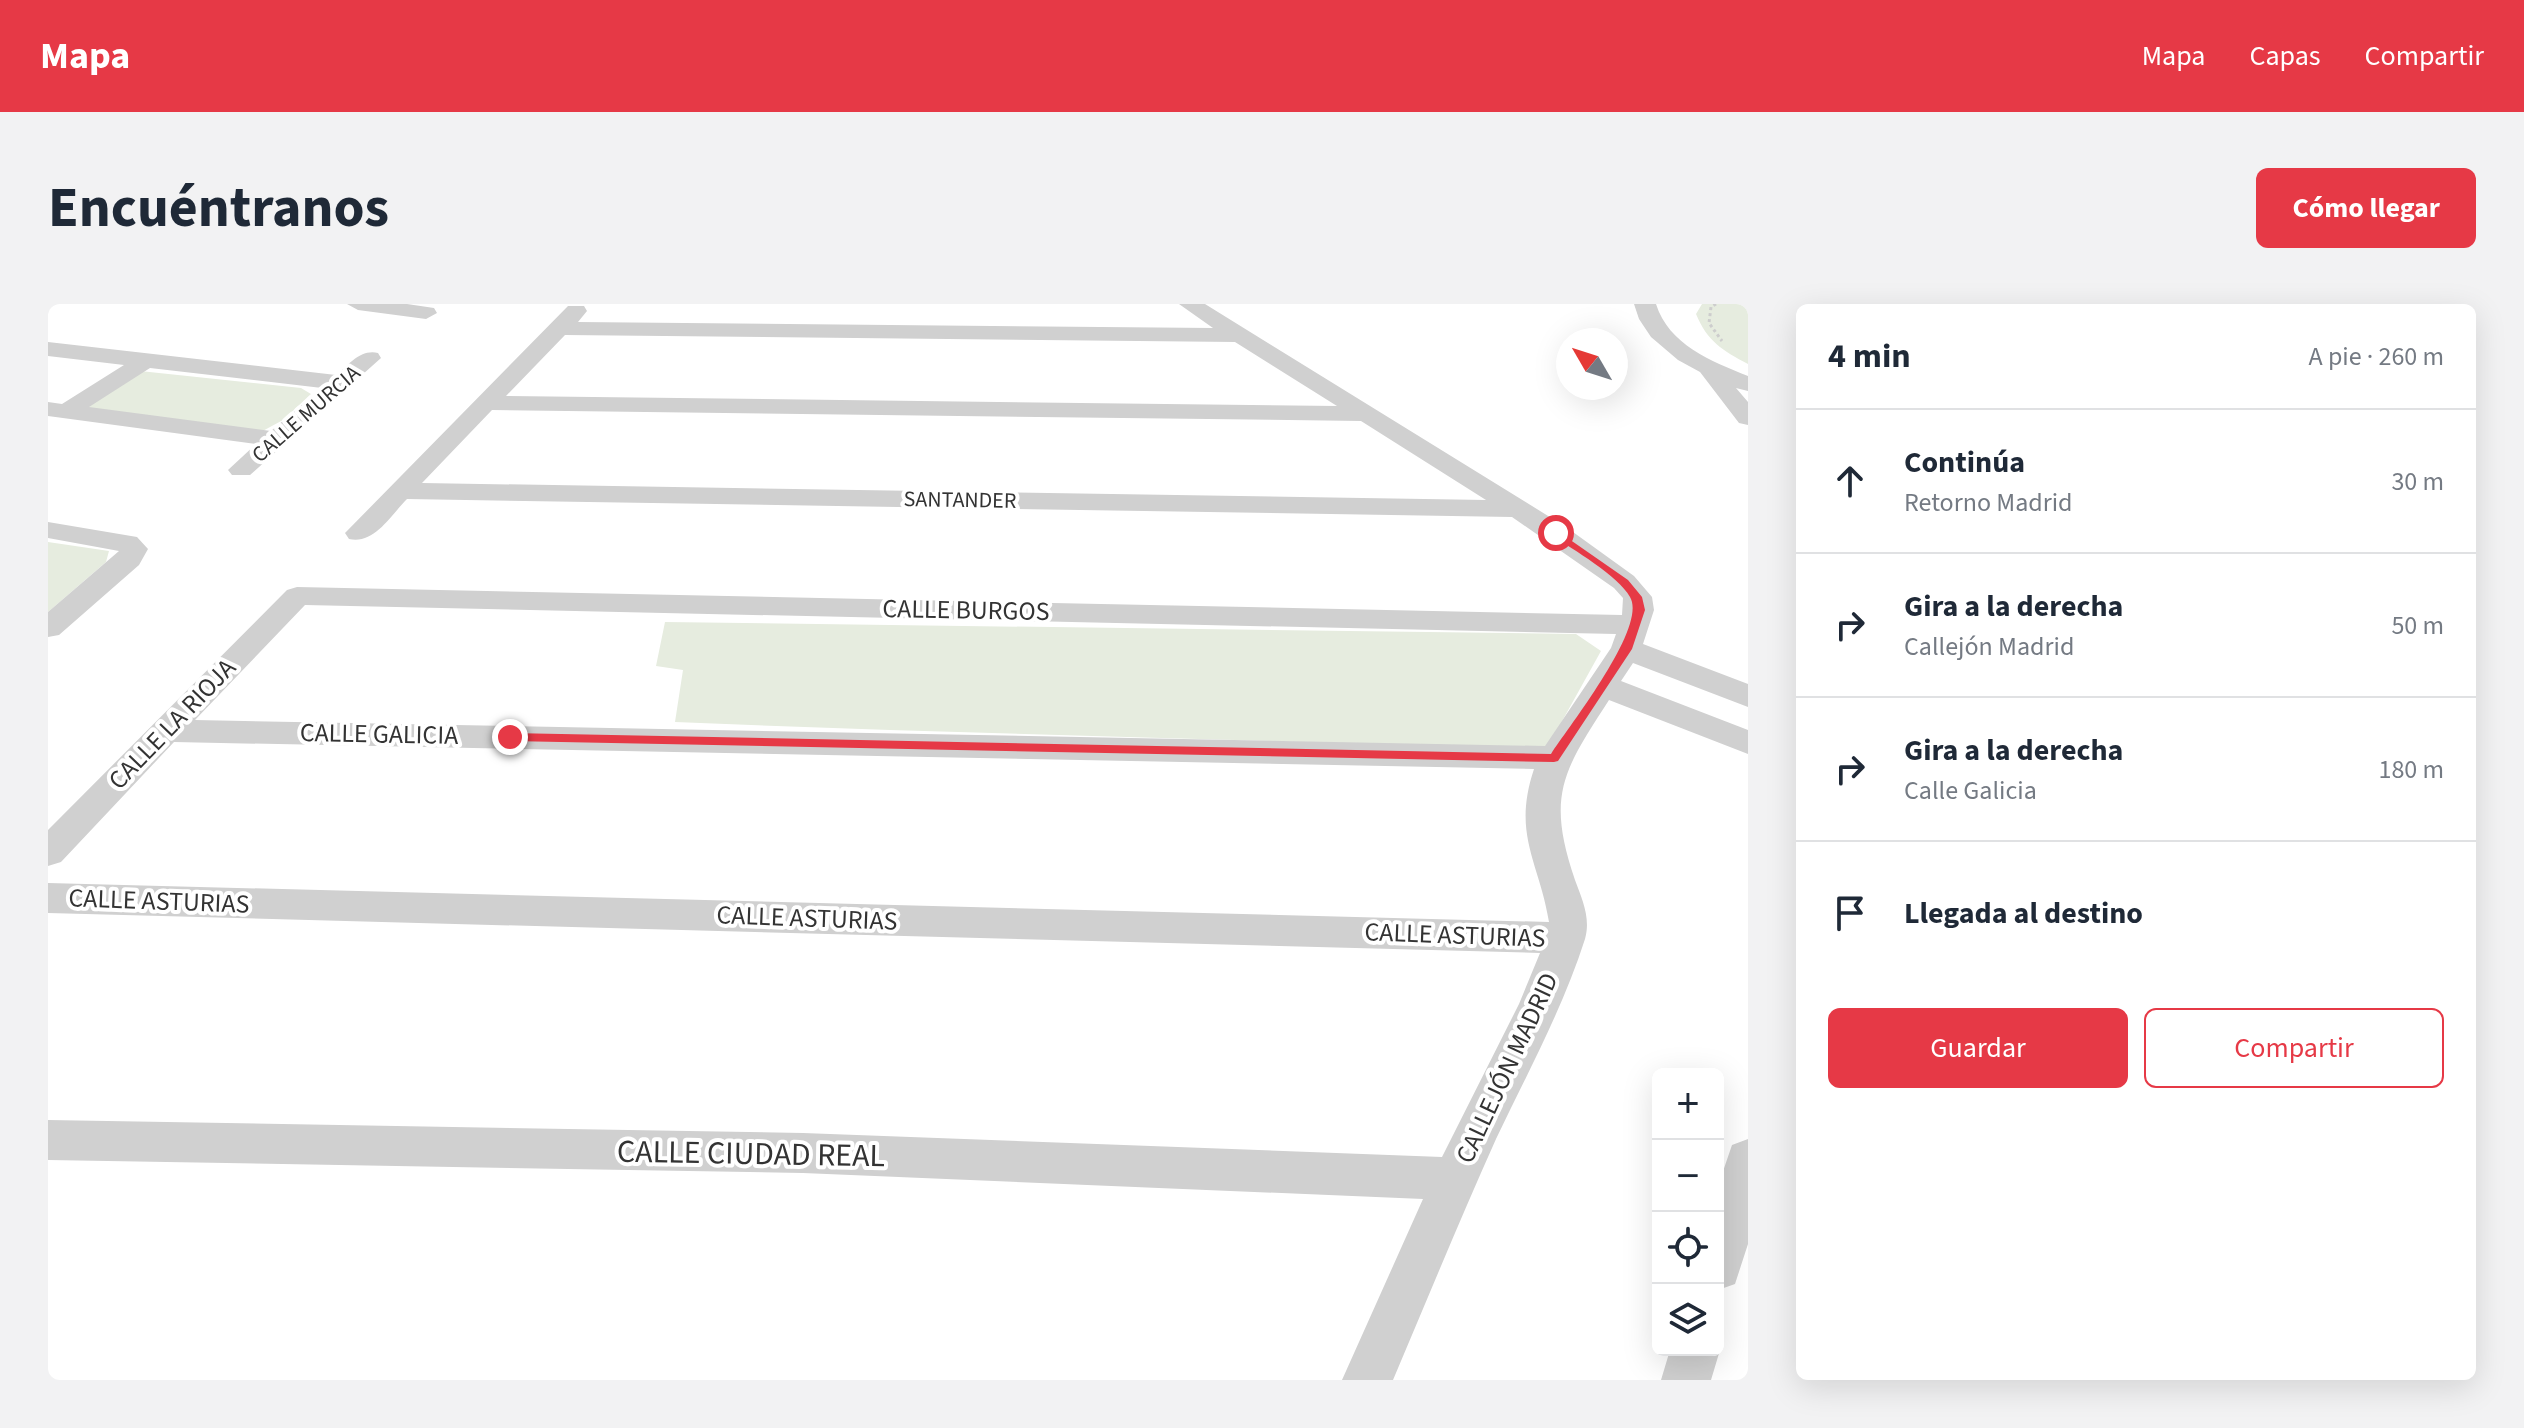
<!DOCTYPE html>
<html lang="es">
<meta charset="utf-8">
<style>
:root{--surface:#fff;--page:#f2f2f3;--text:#1f2937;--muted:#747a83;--line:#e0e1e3;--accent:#e63946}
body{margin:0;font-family:"Source Sans 3",sans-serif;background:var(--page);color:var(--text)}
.controls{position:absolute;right:24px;bottom:24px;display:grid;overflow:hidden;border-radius:12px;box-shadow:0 8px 32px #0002}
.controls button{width:72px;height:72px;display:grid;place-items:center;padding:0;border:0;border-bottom:2px solid var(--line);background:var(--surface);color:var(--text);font:40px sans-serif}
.compass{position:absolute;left:1508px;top:24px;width:72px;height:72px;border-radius:50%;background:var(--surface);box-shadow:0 8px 32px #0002;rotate:309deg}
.stop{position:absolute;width:24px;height:24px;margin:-18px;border:6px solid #e63946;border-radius:50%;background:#fff}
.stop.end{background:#e63946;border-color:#fff;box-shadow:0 2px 8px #0008}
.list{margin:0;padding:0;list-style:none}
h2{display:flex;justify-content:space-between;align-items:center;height:104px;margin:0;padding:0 32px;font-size:34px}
h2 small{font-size:26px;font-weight:400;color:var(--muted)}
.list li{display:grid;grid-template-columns:52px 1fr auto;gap:24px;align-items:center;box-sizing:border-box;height:144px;padding:0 32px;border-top:2px solid var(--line)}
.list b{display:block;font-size:30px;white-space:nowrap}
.list p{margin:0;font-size:26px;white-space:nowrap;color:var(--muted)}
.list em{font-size:26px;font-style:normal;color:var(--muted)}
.actions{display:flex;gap:16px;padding:24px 32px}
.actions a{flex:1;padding:18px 0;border:2px solid var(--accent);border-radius:12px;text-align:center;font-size:28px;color:var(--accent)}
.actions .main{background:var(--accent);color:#fff}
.icon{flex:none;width:44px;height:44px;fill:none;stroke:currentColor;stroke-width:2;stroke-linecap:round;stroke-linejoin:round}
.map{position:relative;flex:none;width:1700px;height:1076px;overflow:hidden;border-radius:12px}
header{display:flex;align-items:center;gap:48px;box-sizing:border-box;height:112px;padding:0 40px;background:var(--accent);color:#fff}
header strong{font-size:38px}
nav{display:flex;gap:44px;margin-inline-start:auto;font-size:28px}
.intro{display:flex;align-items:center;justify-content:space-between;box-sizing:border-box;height:192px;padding:0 48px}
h1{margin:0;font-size:56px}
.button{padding:20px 36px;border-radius:12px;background:var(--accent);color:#fff;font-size:28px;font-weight:700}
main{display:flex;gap:48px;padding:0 48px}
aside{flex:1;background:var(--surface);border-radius:12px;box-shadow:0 8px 32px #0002}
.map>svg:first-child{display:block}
.green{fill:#e6ecdf}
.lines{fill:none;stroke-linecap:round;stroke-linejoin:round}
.path{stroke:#cdcdcd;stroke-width:3;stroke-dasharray:3 3;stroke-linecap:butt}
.street{fill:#d0d0d0;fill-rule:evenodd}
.route{fill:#e63946}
.labels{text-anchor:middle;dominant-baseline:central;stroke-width:8;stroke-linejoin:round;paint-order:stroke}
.far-street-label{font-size:22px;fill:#333;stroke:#fff}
.street-label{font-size:26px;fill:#333;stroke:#fff}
.near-street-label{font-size:32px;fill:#333;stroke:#fff}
</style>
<header>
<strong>Mapa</strong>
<nav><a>Mapa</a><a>Capas</a><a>Compartir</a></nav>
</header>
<div class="intro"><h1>Encuéntranos</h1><a class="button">Cómo llegar</a></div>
<main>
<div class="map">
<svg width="1700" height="1076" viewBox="0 0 1700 1076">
<rect width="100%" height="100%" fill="#fff"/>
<path class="green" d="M1654,0H1700V60C1675,47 1659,37 1648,10Z
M92,67L253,84L263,90L235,116L211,129L34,104Z
M0,238L61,247L58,258L0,308Z
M617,318L1528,330L1553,347L1498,446C1208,435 917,430 627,418L635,366L608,362Z"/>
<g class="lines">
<path class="path" d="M1668,0L1663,3L1661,19L1674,37"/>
<path class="street" d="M299,0H359L386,4L389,9L378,15L310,6Z
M1131,0H1157L1518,223L1586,272L1604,293L1606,306L1595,340L1700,380V403L1585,359L1573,377L1700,426V450L1561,396C1515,467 1498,491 1527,576C1534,595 1543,614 1537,635C1515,704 1479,770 1448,835C1412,915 1379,996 1345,1076H1294L1375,895L755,869L0,856V816L755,829L1394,853L1471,700L1492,649L0,609V579L1501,618C1491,557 1464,531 1486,465L126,438L13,558L0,562V526L239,286L249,283L1574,311L1575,294L1566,284L1464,213L359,195C343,211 326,241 301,235L297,229L520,2H536L539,7L530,18L1165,24ZM517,31L1187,38L1289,102L458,92ZM444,106L1313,117L1438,196L374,179ZM257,301L1568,330L1563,344L1497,442L147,416Z
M1586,0H1608C1621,41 1663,57 1700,72V87L1688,84L1700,98V121L1691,119L1652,68L1630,56L1603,33L1591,15Z
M0,38L288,71C301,61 312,45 330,49L333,54L202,171H184L180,166L208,140L0,112V98L14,100L76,61L0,52ZM102,64L274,84L223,127L41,103Z
M0,218L89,233L100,245L91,261L11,331L0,333V308L71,247L0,234Z
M1700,835V940L1687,980L1670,986V882L1684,841Z
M1670,1041L1672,1046L1663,1076H1613L1622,1046H1670Z"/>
</g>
<path class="route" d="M1508,226L1580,276L1594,293L1597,306L1584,345L1510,457L1506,458L462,437L456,433L462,429L1503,450C1521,422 1600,323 1582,293C1570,271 1525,246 1504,231Z"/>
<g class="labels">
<g class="far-street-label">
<text transform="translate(258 110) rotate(-41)">CALLE MURCIA</text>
<text transform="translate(912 196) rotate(1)">SANTANDER</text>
</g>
<g class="street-label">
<text transform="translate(918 306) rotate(1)">CALLE BURGOS</text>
<text transform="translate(124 420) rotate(-46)">CALLE LA RIOJA</text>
<text transform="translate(331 430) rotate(1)">CALLE GALICIA</text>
<text transform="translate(111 597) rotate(2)">CALLE ASTURIAS</text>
<text transform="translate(759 614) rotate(2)">CALLE ASTURIAS</text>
<text transform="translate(1407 631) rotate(2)">CALLE ASTURIAS</text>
<text transform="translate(1459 764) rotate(-65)">CALLEJÓN MADRID</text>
</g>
<g class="near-street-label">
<text transform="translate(703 850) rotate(1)">CALLE CIUDAD REAL</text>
</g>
</g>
</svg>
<div class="controls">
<button>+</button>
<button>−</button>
<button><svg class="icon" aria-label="locate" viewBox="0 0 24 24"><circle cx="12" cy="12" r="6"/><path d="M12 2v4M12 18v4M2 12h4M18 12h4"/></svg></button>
<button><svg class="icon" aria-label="layers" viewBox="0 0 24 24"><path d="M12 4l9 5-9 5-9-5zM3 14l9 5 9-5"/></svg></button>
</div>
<svg class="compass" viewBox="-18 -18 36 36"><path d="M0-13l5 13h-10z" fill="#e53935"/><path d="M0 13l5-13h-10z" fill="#747a83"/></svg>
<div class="stop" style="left:1508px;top:229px"></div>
<div class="stop end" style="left:462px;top:433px"></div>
</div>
<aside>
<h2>4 min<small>A pie · 260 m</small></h2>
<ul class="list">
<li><svg class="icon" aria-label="ahead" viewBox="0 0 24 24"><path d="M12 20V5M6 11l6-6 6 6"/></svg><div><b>Continúa</b><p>Retorno Madrid</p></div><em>30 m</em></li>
<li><svg class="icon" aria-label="right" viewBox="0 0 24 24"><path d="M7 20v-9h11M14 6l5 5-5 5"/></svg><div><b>Gira a la derecha</b><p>Callejón Madrid</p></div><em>50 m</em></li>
<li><svg class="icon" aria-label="right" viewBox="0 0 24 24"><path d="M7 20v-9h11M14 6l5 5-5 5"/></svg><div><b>Gira a la derecha</b><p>Calle Galicia</p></div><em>180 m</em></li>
<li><svg class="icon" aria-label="arrive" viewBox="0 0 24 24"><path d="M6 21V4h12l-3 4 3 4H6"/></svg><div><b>Llegada al destino</b></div></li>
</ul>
<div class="actions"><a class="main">Guardar</a><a>Compartir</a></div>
</aside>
</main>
